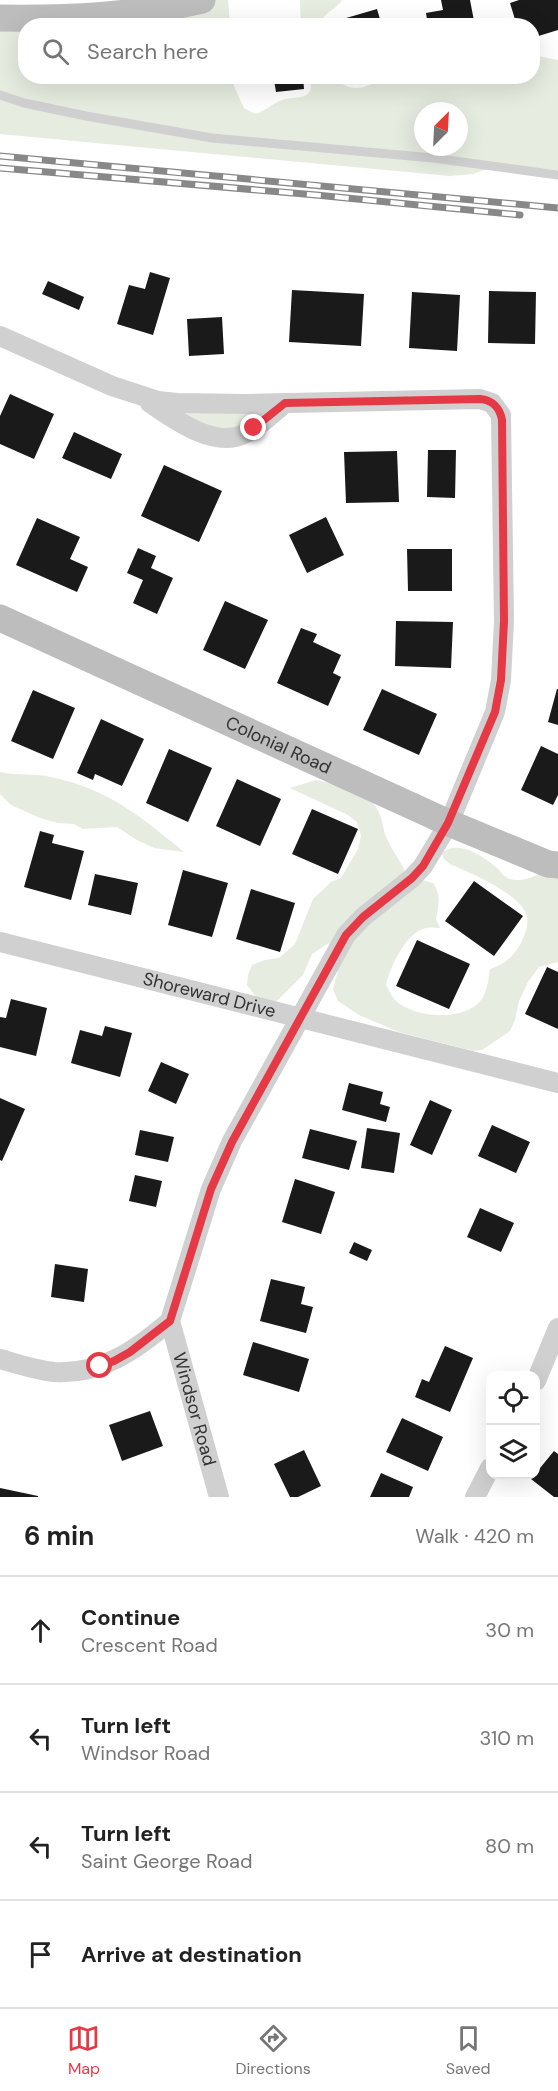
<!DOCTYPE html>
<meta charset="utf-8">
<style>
:root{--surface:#fff;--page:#f2f2f2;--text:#222;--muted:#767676;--line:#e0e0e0;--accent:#e63946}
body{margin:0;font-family:"DM Sans",sans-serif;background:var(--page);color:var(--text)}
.controls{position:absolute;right:18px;bottom:18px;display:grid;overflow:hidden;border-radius:12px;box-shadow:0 6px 24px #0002}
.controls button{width:54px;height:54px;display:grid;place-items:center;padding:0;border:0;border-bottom:2px solid var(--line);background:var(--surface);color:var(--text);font:30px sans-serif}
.compass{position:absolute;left:414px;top:102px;width:54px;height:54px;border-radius:50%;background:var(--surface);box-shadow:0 6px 24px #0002;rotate:24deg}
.stop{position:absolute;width:18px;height:18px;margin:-14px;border:4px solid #e63946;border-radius:50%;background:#fff}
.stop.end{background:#e63946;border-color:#fff;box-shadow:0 2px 6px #0008}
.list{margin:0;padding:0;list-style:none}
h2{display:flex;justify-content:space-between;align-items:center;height:78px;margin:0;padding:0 24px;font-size:26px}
h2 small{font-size:20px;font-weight:400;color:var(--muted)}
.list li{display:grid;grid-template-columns:39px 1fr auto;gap:18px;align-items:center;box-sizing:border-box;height:108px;padding:0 24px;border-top:2px solid var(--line)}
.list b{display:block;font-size:22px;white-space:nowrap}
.list p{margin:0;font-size:20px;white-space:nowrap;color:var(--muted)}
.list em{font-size:20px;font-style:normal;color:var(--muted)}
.icon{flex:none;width:33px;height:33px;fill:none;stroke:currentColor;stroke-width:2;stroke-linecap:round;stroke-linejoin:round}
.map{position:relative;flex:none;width:558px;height:1497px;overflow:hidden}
.search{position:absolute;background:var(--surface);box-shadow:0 6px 24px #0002;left:18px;right:18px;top:18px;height:66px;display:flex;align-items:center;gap:15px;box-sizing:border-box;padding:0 21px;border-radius:24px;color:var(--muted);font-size:22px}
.sheet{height:510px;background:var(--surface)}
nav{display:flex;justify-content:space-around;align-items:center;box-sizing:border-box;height:84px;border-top:2px solid var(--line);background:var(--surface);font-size:16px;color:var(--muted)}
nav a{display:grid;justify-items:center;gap:3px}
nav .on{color:var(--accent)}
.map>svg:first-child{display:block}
.green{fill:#e6ecdf;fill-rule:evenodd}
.building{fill:#1a1a1a}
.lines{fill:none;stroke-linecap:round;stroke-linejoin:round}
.lane{stroke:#d0d0d0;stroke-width:9}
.street{stroke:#d0d0d0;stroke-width:20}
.secondary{stroke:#bdbdbd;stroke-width:27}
.rail-casing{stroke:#888;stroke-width:7}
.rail{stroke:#fff;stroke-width:4.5;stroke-dasharray:14;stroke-linecap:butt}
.route{stroke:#e63946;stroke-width:8}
.labels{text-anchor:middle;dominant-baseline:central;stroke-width:6;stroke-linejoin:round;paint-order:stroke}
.street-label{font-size:18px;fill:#333;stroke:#fff}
</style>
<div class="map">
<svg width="558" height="1497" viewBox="0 0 558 1497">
<rect width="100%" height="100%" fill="#fff"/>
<path class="green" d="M202,0H228L230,25L26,26V76L233,77L234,86L244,108L255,114C266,111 270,105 280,101C294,94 316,104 310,77H333C348,92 366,91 381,77L532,76L533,55L558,60V170L490,168L473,174L450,176L0,134V18ZM423,111H459V147H423Z
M300,0H342C333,13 325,10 320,25L301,26Z
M158,405L276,406L229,434Z
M0,772C17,776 34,773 51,777C108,789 140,816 184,852L154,848L137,840L117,827L83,829L74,824L58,823L40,818L11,805L0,794Z
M316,780C339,786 369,788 379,813C383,821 383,831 387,839C393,852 402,863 407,876L433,883C441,895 439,904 436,919L440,928C436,928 430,927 426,928C406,932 390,967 386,985C389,990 392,997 396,1001C414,1018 465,1022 481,1000C488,990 488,981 490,969C505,964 513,957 521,943C525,934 529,926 527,916C520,893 470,873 450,864L444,859L442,853C458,839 483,856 496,867C501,871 504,878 510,879C526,884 543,871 558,865V962L539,967L528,982L519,1001L515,1020L510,1031L482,1050L473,1051L399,1032L359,1015L338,1001L333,989L338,971L329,943L312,954L303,975L277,1001L266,1002L256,997L247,985L248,975L252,965L265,960L279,958L295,944L313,899L331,882L341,878L358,849L361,836L357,822L348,815L290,788Z"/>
<path class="building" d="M441,0H470L475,26H428L426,13L443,10Z
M519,0H558V30L532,38V26H517L510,3Z
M377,9L382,26H330L329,23Z
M240,76H303L304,89L276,92L274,80L240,84Z
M150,272L170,278L153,335L117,324L129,285L145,289Z
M48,281L84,297L79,310L42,294Z
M292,290L364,294L361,346L289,342Z
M489,291L536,292L535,344L488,343Z
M412,292L460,295L457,351L409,348Z
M222,317L224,354L189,356L187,319Z
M10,394L54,414L34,459L0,444V416Z
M74,432L122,454L111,479L62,458Z
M428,450H456L455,498L427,497Z
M397,451L399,502L346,503L344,452Z
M164,465L222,491L199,542L141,516Z
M326,517L344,555L307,573L289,535Z
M37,518L80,537L70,559L88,567L77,592L16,565Z
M138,548L156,556L151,568L173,578L157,614L133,603L143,580L127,573Z
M407,549H452V591H408Z
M225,601L268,620L245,669L203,650Z
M396,621L453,622L451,668L395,666Z
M301,628L317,634L313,642L341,655L333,673L341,677L328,706L277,683Z
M382,689L437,714L419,755L363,730Z
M557,689H558V725L548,722Z
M33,690L75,708L53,759L11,741Z
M101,719L144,739L122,786L95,774L93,780L77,773Z
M541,746L558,754V795L553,805L521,790Z
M169,749L212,768L188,822L146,803Z
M237,779L281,799L260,846L216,826Z
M312,809L358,829L338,874L292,854Z
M40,831L54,835L52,843L84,851L71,900L24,887Z
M183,870L228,883L212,937L168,925Z
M95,874L138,883L131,915L88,905Z
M474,881L523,916L494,956L445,921Z
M251,889L295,903L280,952L236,939Z
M417,940L470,964L449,1009L396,986Z
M547,967L558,972V1029L525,1014Z
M11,999L47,1008L36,1056L0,1047V1017L6,1018Z
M105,1026L132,1033L120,1077L71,1063L80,1030L102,1036Z
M161,1062L189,1074L176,1104L148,1091Z
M349,1083L383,1092L380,1104L390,1107L386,1122L342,1110Z
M0,1098L25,1109L2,1161L0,1160Z
M430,1100L452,1110L432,1155L410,1145Z
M492,1125L530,1142L516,1173L478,1156Z
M367,1128L400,1133L394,1173L361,1168Z
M310,1129L357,1141L349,1170L302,1158Z
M140,1130L174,1137L168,1162L135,1155Z
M135,1175L162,1181L156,1207L129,1201Z
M295,1179L335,1192L321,1234L282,1222Z
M480,1208L514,1223L501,1252L467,1237Z
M354,1242L372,1250L367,1261L349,1253Z
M55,1264L88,1269L84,1302L51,1297Z
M271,1279L305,1287L301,1304L313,1307L306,1333L260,1321Z
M253,1342L309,1359L299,1392L243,1375Z
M445,1346L473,1358L450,1412L415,1397L422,1379L429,1382Z
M150,1411L163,1446L122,1461L109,1425Z
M402,1418L443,1437L428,1471L386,1452Z
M304,1450L321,1486L298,1497H290L274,1464Z
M554,1451L558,1454V1497H554L531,1479Z
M381,1473L413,1487L409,1497H370Z
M0,1488L38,1496V1497H0Z"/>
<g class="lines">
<path class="lane" d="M0,95L24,103L86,116L212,138L433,158L558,175"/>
<g class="street">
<path id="s1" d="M0,336L112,386L158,401L177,403L246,404L480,399L492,403L501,415L504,621L501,680L495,712L449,823L423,866L412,878L363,917L346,935L232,1141L211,1189L170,1321L219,1497"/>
<path d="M150,403C174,419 214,449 244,434C259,427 272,414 285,403"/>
<path id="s2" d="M0,942L558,1083"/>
<path d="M0,1359C18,1364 36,1370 54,1372C101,1375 136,1350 170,1321"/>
<path d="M536,1381L558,1328"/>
<path d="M475,1497L490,1468"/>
</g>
<g class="secondary">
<path d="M0,18C68,19 135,16 202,0"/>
<path id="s3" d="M0,618L449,823L548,864L558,865"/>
</g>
<defs>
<path id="rail" d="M0,156L558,208
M0,168L316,195L520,215"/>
</defs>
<use href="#rail" class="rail-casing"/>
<use href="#rail" class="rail"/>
</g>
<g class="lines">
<path class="route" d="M100,1366L114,1361L130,1352L170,1321L211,1189L232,1142L346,935L363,917L412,878L423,866L448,823L495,712L501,680L504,621L502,420C500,408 492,400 480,399L285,403L254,428"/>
</g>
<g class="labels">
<g class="street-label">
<text stroke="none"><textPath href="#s3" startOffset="306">Colonial Road</textPath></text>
<text stroke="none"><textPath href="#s2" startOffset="216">Shoreward Drive</textPath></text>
<text stroke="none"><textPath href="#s1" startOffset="1610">Windsor Road</textPath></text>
</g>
</g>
</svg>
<div class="controls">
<button><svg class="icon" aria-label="locate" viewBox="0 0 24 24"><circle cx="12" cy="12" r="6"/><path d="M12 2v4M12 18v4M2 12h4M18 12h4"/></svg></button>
<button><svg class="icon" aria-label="layers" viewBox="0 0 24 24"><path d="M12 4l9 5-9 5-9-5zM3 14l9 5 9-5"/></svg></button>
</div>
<svg class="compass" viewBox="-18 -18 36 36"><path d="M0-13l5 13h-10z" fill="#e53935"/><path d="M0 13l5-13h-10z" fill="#767676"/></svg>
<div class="stop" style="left:100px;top:1366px"></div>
<div class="stop end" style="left:254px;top:428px"></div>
<div class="search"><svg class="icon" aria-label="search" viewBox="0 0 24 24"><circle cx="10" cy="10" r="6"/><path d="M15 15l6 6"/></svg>Search here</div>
</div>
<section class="sheet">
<h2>6 min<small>Walk · 420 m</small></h2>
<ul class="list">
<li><svg class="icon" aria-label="ahead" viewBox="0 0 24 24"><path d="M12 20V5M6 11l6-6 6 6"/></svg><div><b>Continue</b><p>Crescent Road</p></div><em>30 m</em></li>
<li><svg class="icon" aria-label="left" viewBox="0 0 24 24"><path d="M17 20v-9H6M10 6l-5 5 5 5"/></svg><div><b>Turn left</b><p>Windsor Road</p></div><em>310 m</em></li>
<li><svg class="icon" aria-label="left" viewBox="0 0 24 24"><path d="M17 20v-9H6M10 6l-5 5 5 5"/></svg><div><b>Turn left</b><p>Saint George Road</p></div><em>80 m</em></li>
<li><svg class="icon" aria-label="arrive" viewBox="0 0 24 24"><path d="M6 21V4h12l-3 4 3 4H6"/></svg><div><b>Arrive at destination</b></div></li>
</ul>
</section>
<nav>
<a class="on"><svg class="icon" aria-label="map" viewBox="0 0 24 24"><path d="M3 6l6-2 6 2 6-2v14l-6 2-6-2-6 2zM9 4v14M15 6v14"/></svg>Map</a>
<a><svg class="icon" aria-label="directions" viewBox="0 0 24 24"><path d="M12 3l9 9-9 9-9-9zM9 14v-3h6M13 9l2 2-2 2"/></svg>Directions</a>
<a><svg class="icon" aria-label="saved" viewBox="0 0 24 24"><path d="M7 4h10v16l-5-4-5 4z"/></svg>Saved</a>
</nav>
